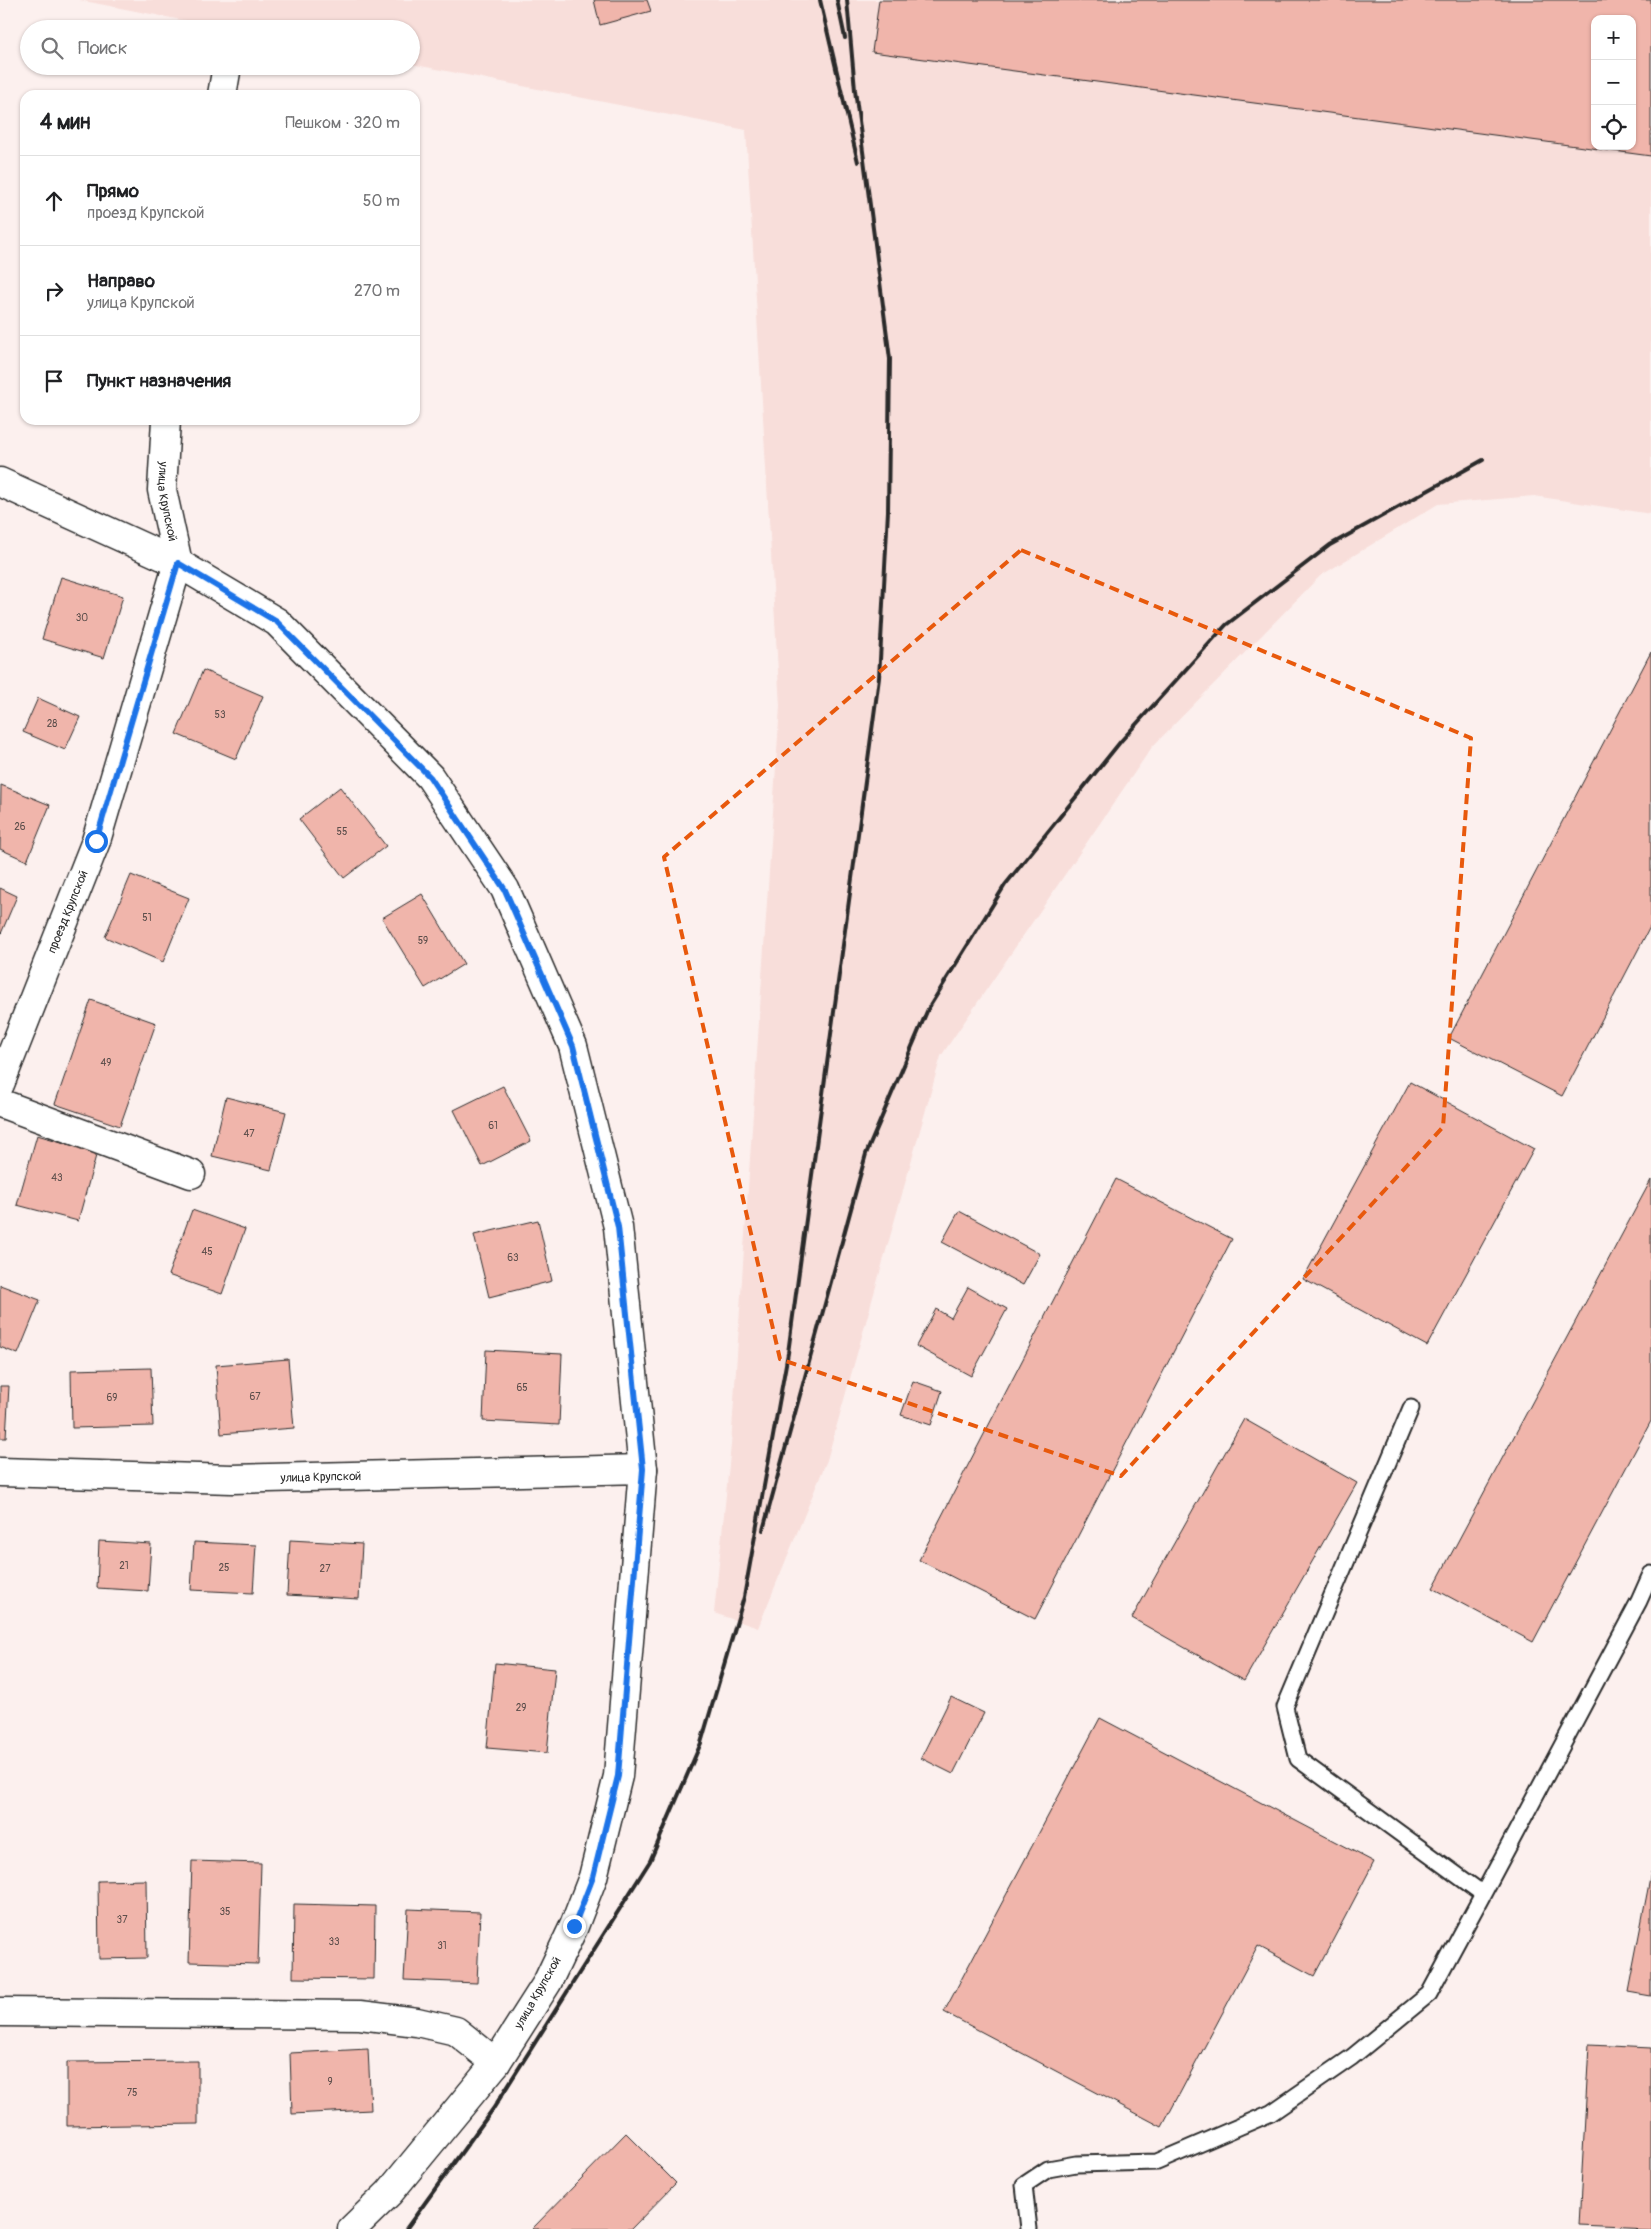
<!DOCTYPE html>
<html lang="ru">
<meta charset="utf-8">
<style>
:root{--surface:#fff;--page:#f6f6f6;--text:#202124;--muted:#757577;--line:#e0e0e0}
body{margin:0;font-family:Pangolin,sans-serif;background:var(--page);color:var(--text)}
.controls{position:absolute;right:15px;top:15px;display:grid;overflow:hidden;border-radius:10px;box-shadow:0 1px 4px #0004}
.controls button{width:45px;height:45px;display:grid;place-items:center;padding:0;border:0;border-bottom:1px solid var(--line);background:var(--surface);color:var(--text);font:25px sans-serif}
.stop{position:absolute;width:15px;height:15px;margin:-11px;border:4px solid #1a73e8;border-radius:50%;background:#fff}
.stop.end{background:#1a73e8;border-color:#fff;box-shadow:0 1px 5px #0008}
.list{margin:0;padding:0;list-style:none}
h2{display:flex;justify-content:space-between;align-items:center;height:65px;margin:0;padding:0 20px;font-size:21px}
h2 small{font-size:16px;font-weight:400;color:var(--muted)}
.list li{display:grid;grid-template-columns:32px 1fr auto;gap:15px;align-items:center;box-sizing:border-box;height:90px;padding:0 20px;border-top:1px solid var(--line)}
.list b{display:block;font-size:19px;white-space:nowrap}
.list p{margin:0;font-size:16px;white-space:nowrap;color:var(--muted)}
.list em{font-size:16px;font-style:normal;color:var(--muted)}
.icon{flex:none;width:28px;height:28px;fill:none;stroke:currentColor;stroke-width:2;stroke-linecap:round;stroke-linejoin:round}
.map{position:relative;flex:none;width:1651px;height:2229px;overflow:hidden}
.search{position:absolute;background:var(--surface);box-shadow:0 1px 4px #0004;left:20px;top:20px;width:400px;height:55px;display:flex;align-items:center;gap:12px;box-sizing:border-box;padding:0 18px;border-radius:28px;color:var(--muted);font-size:19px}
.panel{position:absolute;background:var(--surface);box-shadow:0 1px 4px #0004;left:20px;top:90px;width:400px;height:335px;border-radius:15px}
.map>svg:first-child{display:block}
.built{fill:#f8deda;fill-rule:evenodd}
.building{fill:#f0b5ab;stroke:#2b2b2b;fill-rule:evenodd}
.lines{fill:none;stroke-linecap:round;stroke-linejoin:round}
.service-casing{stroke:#2b2b2b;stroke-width:19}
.minor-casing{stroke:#2b2b2b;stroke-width:31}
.service{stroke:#fff;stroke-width:15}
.minor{stroke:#fff;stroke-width:28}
.rail{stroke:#2b2b2b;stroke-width:4}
.route{stroke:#1a73e8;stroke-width:6}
.marked{fill:none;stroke:#e8590c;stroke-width:4;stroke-dasharray:10 6;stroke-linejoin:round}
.labels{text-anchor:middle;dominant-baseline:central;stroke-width:4;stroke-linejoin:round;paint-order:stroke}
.number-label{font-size:10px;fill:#5c4e4b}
.street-label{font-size:12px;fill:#2b2b2b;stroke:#fff}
</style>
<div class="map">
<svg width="1651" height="2229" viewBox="0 0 1651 2229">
<rect width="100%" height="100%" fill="#fcf0ee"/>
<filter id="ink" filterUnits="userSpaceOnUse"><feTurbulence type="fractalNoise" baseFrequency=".02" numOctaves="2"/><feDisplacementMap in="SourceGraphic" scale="10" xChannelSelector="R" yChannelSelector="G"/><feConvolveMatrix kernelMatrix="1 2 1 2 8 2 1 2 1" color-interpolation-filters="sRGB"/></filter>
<g filter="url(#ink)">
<path class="built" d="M79,0H1651V514L1534,496L1438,504L1320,576L1152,747L941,1056L827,1460L758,1628L714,1613L731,1445L780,706L746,130L411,64V29H228ZM1595,19H1632V146H1595Z"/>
<path class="building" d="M594,0H647L651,11L600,25Z
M879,0H1651V156L872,52ZM1595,19H1632V146H1595Z
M61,577L123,596L104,658L42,639Z
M1651,652V925L1562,1096L1449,1038Z
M203,670L263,696L236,759L176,734Z
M38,698L80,717L65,750L23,732Z
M1,785L50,805L27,861L0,849Z
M340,787L386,846L344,878L299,819Z
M131,875L189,898L163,962L105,937Z
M0,888L17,896L0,936Z
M422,894L464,964L425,988L382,918Z
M91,1000L156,1023L120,1126L55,1104Z
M1410,1082L1534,1149L1427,1346L1303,1279Z
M503,1086L531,1141L482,1166L454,1110Z
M226,1097L286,1112L271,1170L212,1156Z
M37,1135L97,1152L78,1221L17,1205Z
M1116,1179L1232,1239L1035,1619L919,1560Z
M1651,1180V1421L1533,1642L1433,1588Z
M192,1210L245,1229L222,1294L168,1275Z
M959,1211L1040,1254L1023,1285L942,1242Z
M538,1220L552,1281L489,1297L474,1235Z
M0,1285L40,1300L18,1354L0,1347Z
M968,1287L1007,1309L971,1376L916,1346L936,1309L951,1318Z
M486,1350L562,1354L559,1425L483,1421Z
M288,1359L294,1428L221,1434L216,1365Z
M151,1368L153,1426L72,1428L71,1370Z
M913,1381L942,1391L931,1425L901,1415Z
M0,1386H9L6,1438H0Z
M1244,1419L1357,1483L1244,1681L1132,1618Z
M290,1540L362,1544L359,1599L287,1595Z
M99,1541L151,1544L148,1591L97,1588Z
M194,1542L256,1545L253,1593L191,1590Z
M495,1663L555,1669L547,1753L487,1748Z
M951,1697L984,1713L953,1774L921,1758Z
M1100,1718L1374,1862L1314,1976L1258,1946L1162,2127L944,2012Z
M192,1861L261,1863L258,1964L189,1962Z
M1651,1873V1996L1628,1992Z
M146,1880L147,1958L99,1959L98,1881Z
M294,1904L375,1906L374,1979L293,1978Z
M408,1909L480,1912L477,1983L404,1980Z
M1589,2045L1651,2048V2228L1579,2225Z
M368,2049L371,2110L292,2114L290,2053Z
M198,2061V2124L67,2126V2062Z
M626,2133L676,2183L631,2229H532Z"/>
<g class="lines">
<defs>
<path id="service" d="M1483,1894L1639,1601L1651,1574
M1029,2229L1024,2185L1048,2169L1076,2164L1157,2162L1271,2113L1352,2057L1429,1994L1483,1894L1298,1759L1285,1707L1411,1408"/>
<g id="minor">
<path d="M222,95L227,66"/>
<path id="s1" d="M166,420L162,490L178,563L277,622L430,777L505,889L573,1046L618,1227L643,1469L618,1776L593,1877L574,1926L547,1983L496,2063L389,2193L352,2229"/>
<path d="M0,482L178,563L96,841L0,1084"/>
<path d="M0,1103L191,1174"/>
<path id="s2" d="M0,1472L232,1479L643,1469"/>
<path d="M0,2012L360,2015L417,2022L456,2031L496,2063"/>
</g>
</defs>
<use href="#service" class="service-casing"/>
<use href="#minor" class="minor-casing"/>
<use href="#service" class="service"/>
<use href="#minor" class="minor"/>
<path class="rail" d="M820,0L858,162
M837,0L845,38
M763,1530L866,1154L928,1009L1005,885L1121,741L1226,625L1330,545L1483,460
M406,2229L493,2109L650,1861L701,1743L744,1597L788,1353L879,678L888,511L890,359L855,90L847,0"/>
</g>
</g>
<g class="lines" filter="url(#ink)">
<path class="route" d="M96,841L178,563L277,622L430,777L505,890L573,1046L618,1227L643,1469L618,1776L593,1877L574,1926"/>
</g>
<path class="marked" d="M1021,550L1471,738L1443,1127L1121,1476L780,1359L664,857Z"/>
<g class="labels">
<g class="number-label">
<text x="82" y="618">30</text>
<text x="220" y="715">53</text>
<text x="52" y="724">28</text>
<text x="20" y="827">26</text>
<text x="342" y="832">55</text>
<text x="147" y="918">51</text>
<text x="423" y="941">59</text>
<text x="106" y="1063">49</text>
<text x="493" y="1126">61</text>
<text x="249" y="1134">47</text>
<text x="57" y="1178">43</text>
<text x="207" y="1252">45</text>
<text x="513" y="1258">63</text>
<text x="522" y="1388">65</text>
<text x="255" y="1397">67</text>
<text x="112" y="1398">69</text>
<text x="124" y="1566">21</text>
<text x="224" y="1568">25</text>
<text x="325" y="1569">27</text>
<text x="521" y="1708">29</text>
<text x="225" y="1912">35</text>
<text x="122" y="1920">37</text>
<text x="334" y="1942">33</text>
<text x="442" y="1946">31</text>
<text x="330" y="2082">9</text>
<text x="132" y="2093">75</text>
</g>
<g class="street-label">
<text stroke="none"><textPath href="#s1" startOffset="82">улица Крупской</textPath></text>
<text transform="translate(68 912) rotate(-68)">проезд Крупской</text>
<text stroke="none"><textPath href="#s2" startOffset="321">улица Крупской</textPath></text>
<text transform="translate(538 1993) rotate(-60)">улица Крупской</text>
</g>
</g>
</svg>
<div class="controls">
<button>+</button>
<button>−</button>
<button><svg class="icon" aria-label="locate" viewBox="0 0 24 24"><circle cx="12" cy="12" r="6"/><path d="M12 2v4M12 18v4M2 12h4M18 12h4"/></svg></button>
</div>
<div class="stop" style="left:96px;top:841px"></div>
<div class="stop end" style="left:574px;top:1926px"></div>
<div class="search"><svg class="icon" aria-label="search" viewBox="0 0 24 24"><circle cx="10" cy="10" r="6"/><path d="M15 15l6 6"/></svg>Поиск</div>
<section class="panel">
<h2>4 мин<small>Пешком · 320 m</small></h2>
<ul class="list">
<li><svg class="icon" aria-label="ahead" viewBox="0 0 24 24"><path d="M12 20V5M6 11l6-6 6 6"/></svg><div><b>Прямо</b><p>проезд Крупской</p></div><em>50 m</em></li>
<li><svg class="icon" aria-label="right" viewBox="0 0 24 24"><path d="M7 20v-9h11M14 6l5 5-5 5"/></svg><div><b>Направо</b><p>улица Крупской</p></div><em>270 m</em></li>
<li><svg class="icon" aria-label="arrive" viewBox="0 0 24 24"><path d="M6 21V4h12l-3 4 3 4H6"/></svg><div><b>Пункт назначения</b></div></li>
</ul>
</section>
</div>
